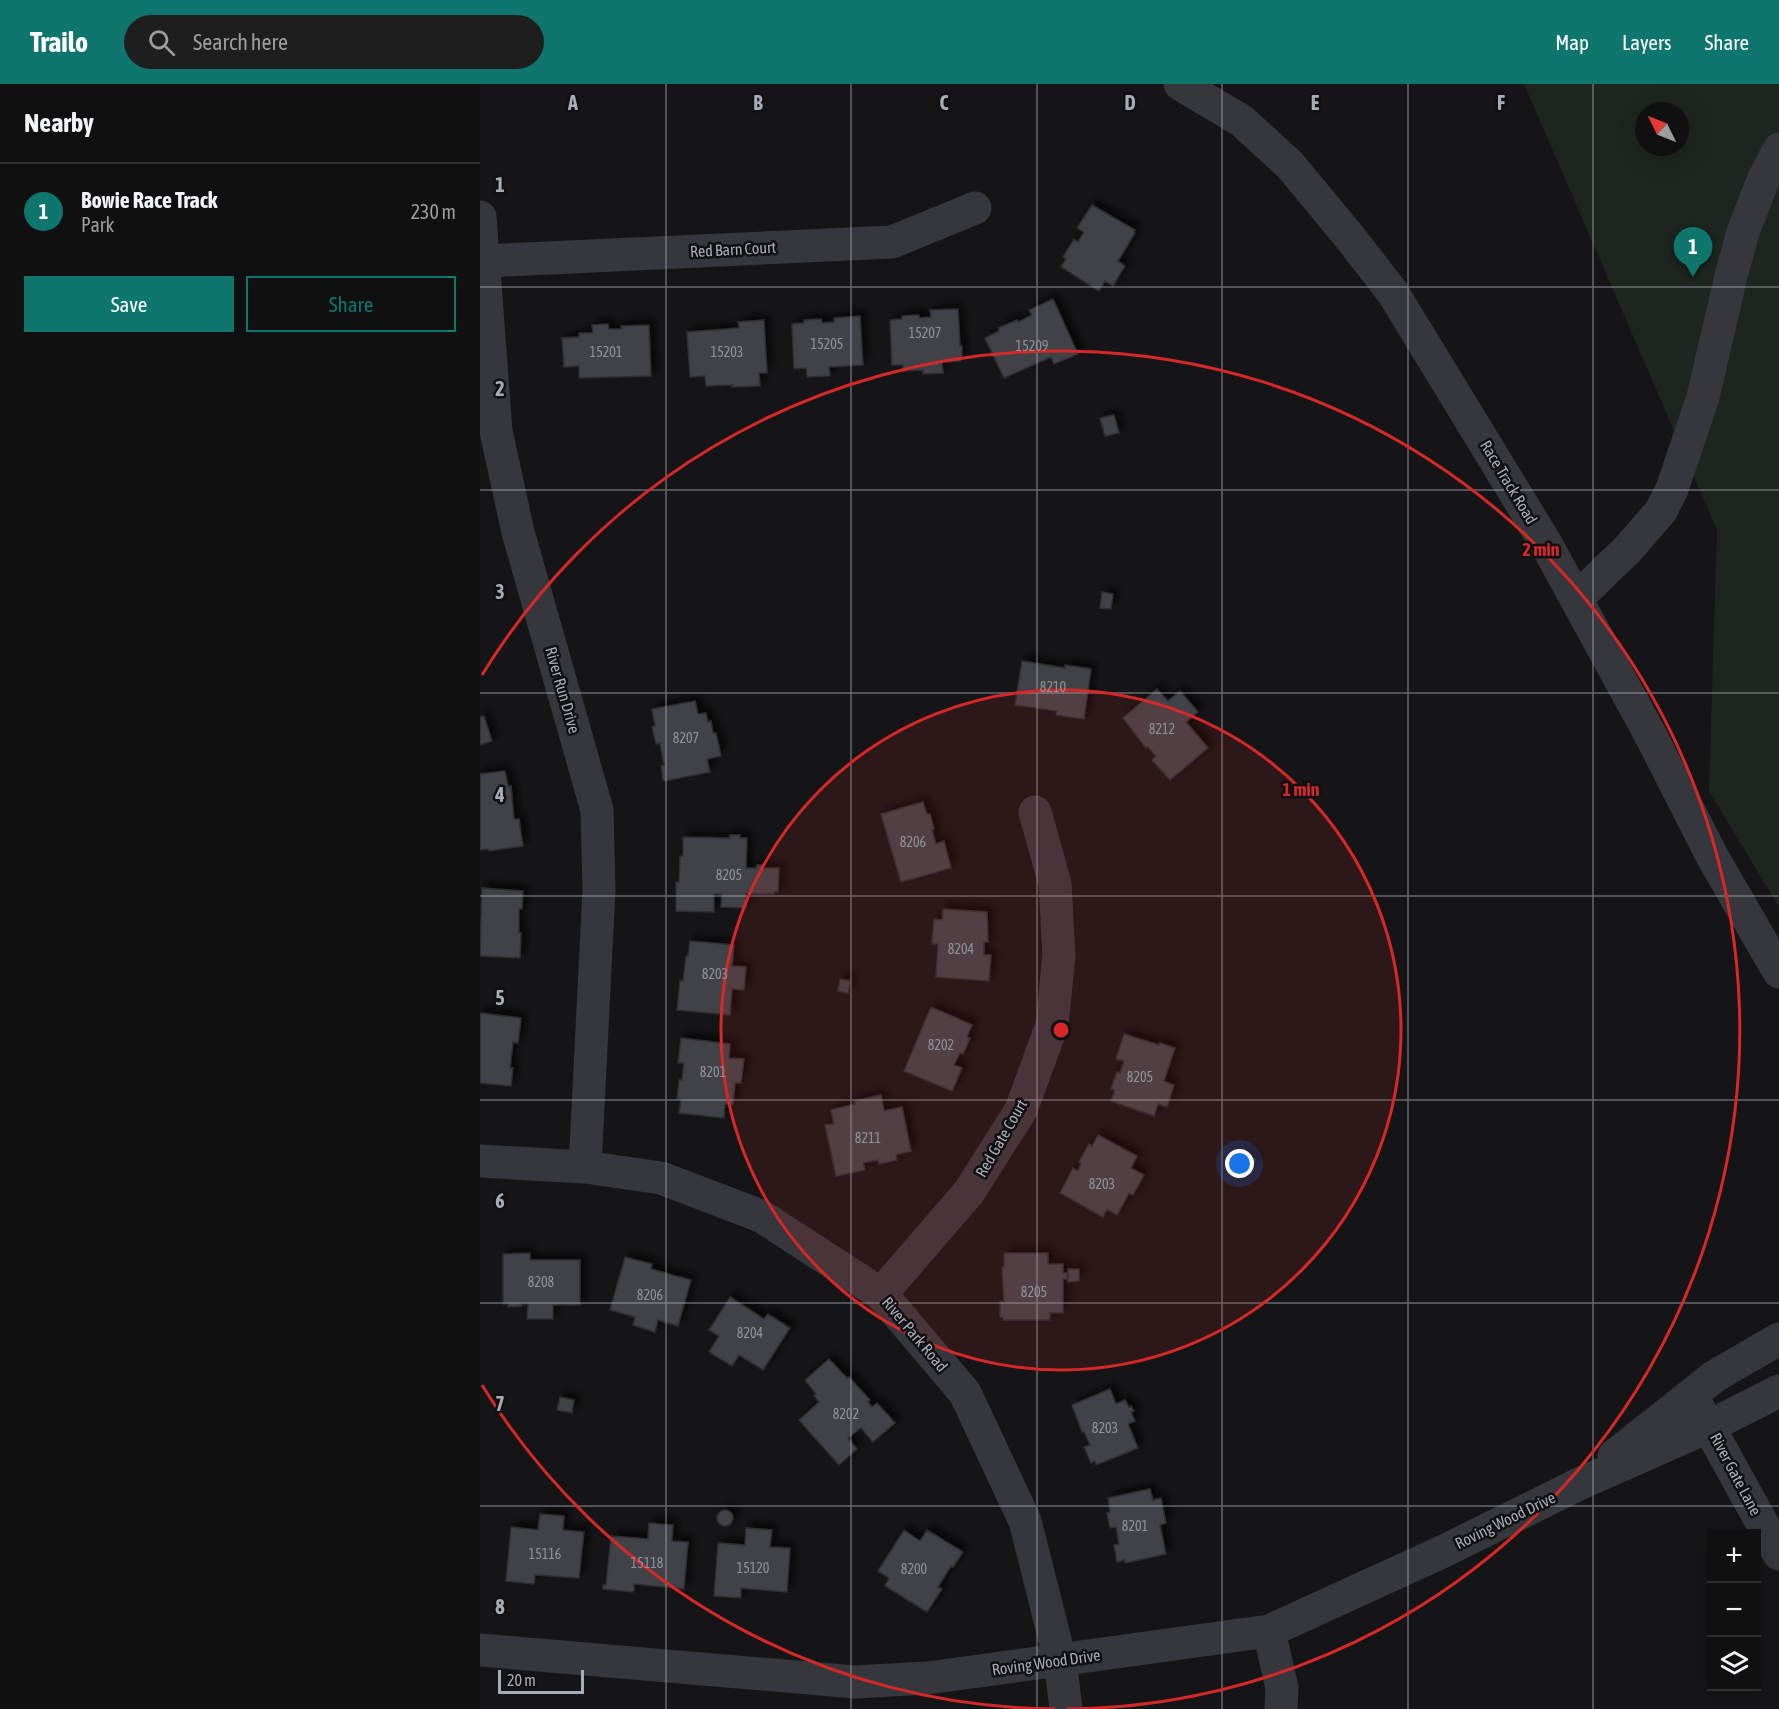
<!DOCTYPE html>
<meta charset="utf-8">
<style>
:root{--surface:#101011;--page:#1e1e1f;--text:#f1f3f6;--muted:#9c9d9f;--line:#303031;--accent:#0f766e}
body{margin:0;font-family:"Asap Condensed",sans-serif;background:var(--page);color:var(--text)}
.controls{position:absolute;right:18px;bottom:18px;display:grid;overflow:hidden;border-radius:0px;box-shadow:0 6px 24px #0002}
.controls button{width:54px;height:54px;display:grid;place-items:center;padding:0;border:0;border-bottom:2px solid var(--line);background:var(--surface);color:var(--text);font:30px sans-serif}
.compass{position:absolute;left:1155px;top:18px;width:54px;height:54px;border-radius:50%;background:var(--surface);box-shadow:0 6px 24px #0002;rotate:313deg}
.scale{position:absolute;left:18px;bottom:15px;width:86px;box-sizing:border-box;padding-left:6px;border:3px solid #a7adb6;border-top:0;font-size:16px;line-height:21px;white-space:nowrap;color:#a7adb6;-webkit-text-stroke:4px #101012;paint-order:stroke}
.you{position:absolute;left:760px;top:1080px;width:21px;height:21px;margin:-15px;border:4px solid #fff;border-radius:50%;background:#1a73e8;box-shadow:0 0 0 9px #1a73e833}
.badge{display:grid;place-items:center;width:39px;height:39px;border-radius:50%;background:var(--accent);color:#fff;font-size:20px;font-weight:700}
.pin{position:absolute;translate:-50% -50px;filter:drop-shadow(0 2px 3px #0008)}
.pin::after{content:'';position:absolute;top:32px;width:21px;height:18px;background:inherit;clip-path:polygon(0 0,100% 0,50% 100%)}
.list{margin:0;padding:0;list-style:none}
h2{display:flex;justify-content:space-between;align-items:center;height:78px;margin:0;padding:0 24px;font-size:26px}
h2 small{font-size:20px;font-weight:400;color:var(--muted)}
.list li{display:grid;grid-template-columns:39px 1fr auto;gap:18px;align-items:center;box-sizing:border-box;height:96px;padding:0 24px;border-top:2px solid var(--line)}
.list b{display:block;font-size:22px;white-space:nowrap}
.list p{margin:0;font-size:20px;white-space:nowrap;color:var(--muted)}
.list em{font-size:20px;font-style:normal;color:var(--muted)}
.actions{display:flex;gap:12px;padding:18px 24px}
.actions a{flex:1;padding:14px 0;border:2px solid var(--accent);border-radius:0px;text-align:center;font-size:21px;color:var(--accent)}
.actions .main{background:var(--accent);color:#fff}
.icon{flex:none;width:33px;height:33px;fill:none;stroke:currentColor;stroke-width:2;stroke-linecap:round;stroke-linejoin:round}
.map{position:relative;flex:none;width:1299px;height:1625px;overflow:hidden}
header{display:flex;align-items:center;gap:36px;box-sizing:border-box;height:84px;padding:0 30px;background:var(--accent);color:#fff}
header strong{font-size:28px}
nav{display:flex;gap:33px;margin-inline-start:auto;font-size:21px}
.search{width:420px;height:54px;background:var(--page);display:flex;align-items:center;gap:15px;box-sizing:border-box;padding:0 21px;border-radius:33px;color:var(--muted);font-size:22px}
main{display:flex}
aside{flex:1;background:var(--surface)}
.map>svg:first-child{display:block}
.green{fill:#1d251e;fill-rule:evenodd}
.building{fill:#414347;stroke:#2f2f33;stroke-width:1.5;filter:url(#shadow)}
.lines{fill:none;stroke-linecap:round;stroke-linejoin:round}
.minor{stroke:#36373c;stroke-width:33}
.grid{fill:none;stroke:#a7adb6;stroke-width:1.5;stroke-opacity:0.55}
.ring{fill:none;stroke:#d62828;stroke-width:3}
.labels{text-anchor:middle;dominant-baseline:central;stroke-width:5;stroke-linejoin:round;paint-order:stroke}
.number-label{font-size:14px;fill:#8e929a}
.street-label{font-size:16px;fill:#a7adb6;stroke:#101012}
.grid-label{font-size:20px;text-anchor:middle;font-weight:bold;fill:#a7adb6;stroke:#101012;stroke-width:5;stroke-linejoin:round;paint-order:stroke}
.centre{fill:#d62828;stroke:#101012;stroke-width:3}
.ring-label{font-size:18px;text-anchor:middle;font-weight:bold;fill:#d62828;stroke:#101012;stroke-width:5;stroke-linejoin:round;paint-order:stroke}
</style>
<header>
<strong>Trailo</strong>
<div class="search"><svg class="icon" aria-label="search" viewBox="0 0 24 24"><circle cx="10" cy="10" r="6"/><path d="M15 15l6 6"/></svg>Search here</div>
<nav><a>Map</a><a>Layers</a><a>Share</a></nav>
</header>
<main>
<aside>
<h2>Nearby<small></small></h2>
<ul class="list">
<li><span class="badge">1</span><div><b>Bowie Race Track</b><p>Park</p></div><em>230 m</em></li>
</ul>
<div class="actions"><a class="main">Save</a><a>Share</a></div>
</aside>
<div class="map">
<svg width="1299" height="1625" viewBox="0 0 1299 1625">
<defs>
<filter id="shadow"><feDropShadow dx="5.5" dy="-5.5" stdDeviation="3" flood-color="#0009"/></filter>
</defs>
<rect width="100%" height="100%" fill="#151517"/>
<path class="green" d="M1044,0H1299V823L1229,707L1237,446ZM1164,27H1200V63H1164Z"/>
<path class="building" d="M612,121L655,146L654,148L655,149L638,177L645,182L633,202L625,197L619,207L581,183L586,175L583,173L594,155L598,158L604,148L597,144Z
M573,215L598,270L574,280L571,273L524,294L505,254L519,247L518,244L537,236L538,238L552,231L549,226Z
M478,225L480,262H482V275L480,277L462,278L463,289L443,290V286L423,287V281H412L410,236L422,235V232L439,231V234L451,233L450,226Z
M380,232L383,281L349,283L350,292L327,293L326,284L314,285L312,240L324,239V236L341,235L342,239L354,238V234Z
M284,236L287,289H279L280,302L252,303L253,301L226,302L225,292L210,293L207,248L259,244L258,238Z
M128,240L129,245H142L141,242L169,241L171,292L99,294V282L84,283L82,254L99,253V249H113L112,241Z
M634,331L639,349L625,352L620,334Z
M622,508L633,510L631,525L620,524Z
M542,577L585,584V581L611,585L604,635L576,631L577,627L535,621Z
M677,605L688,617L700,607L718,628L706,638L728,664L690,696L672,676L676,672L667,662L666,664L643,634Z
M215,617L218,630L226,629L228,638L231,637L233,649H236L241,672L227,675L230,688L185,697L183,696L181,682L184,681L180,659L176,660L172,643L175,642L172,625Z
M4,632L12,657L0,661V633Z
M25,687L28,702H31L34,735H39L43,762L9,767L8,765L0,766V690Z
M443,718L447,730H450L454,745L452,746L456,760L464,757L471,784L421,798L401,730Z
M250,751H260V754H267L266,784H276L277,781H283V784H299L298,808H294V810H266V824L241,823L242,810H234V828L196,827V798H199L200,772H203V753L250,754Z
M2,804L43,807L42,825H39V849H41L40,874L0,872Z
M463,825L507,828L508,858H504V871H511L509,897L456,893L458,860H452L454,835L462,836Z
M210,857L254,861L252,882L266,883L264,906L252,905L250,931L197,926L200,896L203,897L206,872H208Z
M360,895L370,897L368,909L358,907Z
M451,923L492,941L487,953L490,954L483,970L480,969L474,981L482,984L472,1007L424,987Z
M0,929L41,934L38,959L33,958L30,984H33L31,1002L0,999Z
M644,950L679,961L680,959L695,964L684,997L694,1001L687,1023L678,1020L674,1032L631,1017L635,1006L631,1005L637,988L640,989L644,977L636,975Z
M201,954L250,960L249,974L264,975L261,999H255L253,1021L245,1020L244,1034L199,1029L201,1015H197L199,996H202L204,979H198Z
M401,1011L404,1027L422,1023L431,1067L416,1071L417,1076L399,1080L398,1076L383,1079L385,1086L356,1092L345,1041L354,1040L351,1026L375,1020L374,1017Z
M618,1051L657,1072L651,1084L664,1091L653,1111L649,1109L637,1131L627,1125L623,1133L580,1109L593,1084L598,1087L601,1079L599,1078L609,1060L612,1062Z
M760,1070L775,1075L771,1086L756,1081Z
M50,1169V1176H100V1221H73V1235H47L48,1220H42V1222L28,1223V1220H23V1170Z
M524,1169H568V1180H583V1189H587V1195H583V1229H570V1236H523V1233H520V1217L524,1218L522,1183H524Z
M145,1173L172,1180L171,1185L211,1196L198,1242L178,1236L175,1248L153,1241L155,1233L130,1226Z
M588,1185H599V1197L588,1198Z
M250,1213L284,1235L288,1230L310,1244L283,1286L259,1271L252,1282L229,1268L239,1252L229,1246Z
M349,1275L367,1294L369,1293L390,1316L388,1318L392,1323L397,1319L415,1339L393,1358L381,1344L368,1354L377,1365L359,1381L319,1336L339,1318L334,1312L336,1310L325,1296Z
M630,1305L636,1320L645,1316L649,1323L651,1322L654,1327L651,1328L655,1337L648,1340L658,1364L616,1381L615,1377L611,1379L604,1363L610,1361L604,1348H602L592,1321Z
M80,1313L94,1316L92,1329L77,1326Z
M670,1405L673,1416L681,1414L686,1439L680,1441L686,1470L645,1479V1476L637,1478L634,1461L639,1460L636,1443L630,1444L627,1429L630,1428L628,1414Z
M237 1434a8 8 0 1 1 16 0a8 8 0 1 1-16 0Z
M60,1430L84,1432L83,1446L104,1448L99,1494L55,1491L54,1500L26,1497L31,1443L58,1446Z
M169,1439L193,1441L192,1457L208,1458L204,1505L154,1500V1508L123,1505V1501H126L131,1452L168,1455Z
M266,1444L292,1446L290,1463L310,1464L307,1508L261,1504V1514L234,1512L238,1459L265,1461Z
M424,1446L440,1457L447,1446L483,1468L473,1483L471,1482L458,1503L462,1505L447,1528L405,1502L409,1494L398,1487Z"/>
<g class="lines">
<path class="minor" d="M700,0L762,37L810,81L872,156L913,209L1065,458L1171,652L1232,772L1299,888
M0,133L16,347L38,448L117,726L119,806L105,1083
M4,177L412,158L495,124
M1096,515L1148,465L1181,427L1192,405L1223,313L1252,188L1263,148L1284,94L1299,65
M0,1077L105,1083L181,1094L281,1132L401,1210L485,1309L545,1437L580,1576L586,1625
M401,1210L489,1108L541,1026L572,941L579,871L575,800L555,728
M1219,1325L1299,1470
M1134,1372L1235,1292L1299,1255
M789,1547L802,1604L801,1625
M0,1566L375,1598L448,1594L789,1547L964,1467L1099,1400L1230,1342L1299,1307"/>
</g>
<path class="grid" d="M186,0V1625M371,0V1625M557,0V1625M742,0V1625M928,0V1625M1113,0V1625M0,203H1299M0,406H1299M0,609H1299M0,812H1299M0,1016H1299M0,1219H1299M0,1422H1299"/>
<circle cx="581" cy="946" r="340" fill="#d62828" fill-opacity=".12"/>
<g class="ring">
<circle cx="581" cy="946" r="340"/>
<path d="M575 1625A679 679 0 0 1 2 1301M2 591A679 679 0 1 1 587 1625"/>
</g>
<g class="labels">
<g class="number-label">
<text x="445" y="249">15207</text>
<text x="347" y="260">15205</text>
<text x="552" y="262">15209</text>
<text x="126" y="268">15201</text>
<text x="247" y="268">15203</text>
<text x="573" y="603">8210</text>
<text x="682" y="645">8212</text>
<text x="206" y="654">8207</text>
<text x="433" y="758">8206</text>
<text x="249" y="791">8205</text>
<text x="481" y="865">8204</text>
<text x="235" y="890">8203</text>
<text x="461" y="961">8202</text>
<text x="233" y="988">8201</text>
<text x="660" y="993">8205</text>
<text x="388" y="1054">8211</text>
<text x="622" y="1100">8203</text>
<text x="61" y="1198">8208</text>
<text x="554" y="1208">8205</text>
<text x="170" y="1211">8206</text>
<text x="270" y="1249">8204</text>
<text x="366" y="1330">8202</text>
<text x="625" y="1344">8203</text>
<text x="655" y="1442">8201</text>
<text x="65" y="1470">15116</text>
<text x="167" y="1479">15118</text>
<text x="273" y="1484">15120</text>
<text x="434" y="1485">8200</text>
</g>
<g class="street-label">
<text transform="translate(253 165) rotate(-3)">Red Barn Court</text>
<text transform="translate(1029 398) rotate(59)">Race Track Road</text>
<text transform="translate(83 606) rotate(74)">River Run Drive</text>
<text transform="translate(521 1054) rotate(-60)">Red Gate Court</text>
<text transform="translate(435 1250) rotate(50)">River Park Road</text>
<text transform="translate(1256 1390) rotate(62)">River Gate Lane</text>
<text transform="translate(1025 1436) rotate(-26)">Roving Wood Drive</text>
<text transform="translate(566 1578) rotate(-8)">Roving Wood Drive</text>
</g>
</g>
<g class="grid-label">
<text x="93" y="26">A</text>
<text x="278" y="26">B</text>
<text x="464" y="26">C</text>
<text x="650" y="26">D</text>
<text x="835" y="26">E</text>
<text x="1021" y="26">F</text>
<text x="20" y="108">1</text>
<text x="20" y="312">2</text>
<text x="20" y="515">3</text>
<text x="20" y="718">4</text>
<text x="20" y="921">5</text>
<text x="20" y="1124">6</text>
<text x="20" y="1327">7</text>
<text x="20" y="1530">8</text>
</g>
<circle cx="581" cy="946" r="9" class="centre"/>
<g class="ring-label">
<text x="1061" y="472">2 min</text>
<text x="821" y="712">1 min</text>
</g>
</svg>
<div class="controls">
<button>+</button>
<button>−</button>
<button><svg class="icon" aria-label="layers" viewBox="0 0 24 24"><path d="M12 4l9 5-9 5-9-5zM3 14l9 5 9-5"/></svg></button>
</div>
<svg class="compass" viewBox="-18 -18 36 36"><path d="M0-13l5 13h-10z" fill="#e53935"/><path d="M0 13l5-13h-10z" fill="#9c9d9f"/></svg>
<div class="scale">20 m</div>
<div class="you"></div>
<div class="pin badge" style="left:1213px;top:193px">1</div>
</div>
</main>
